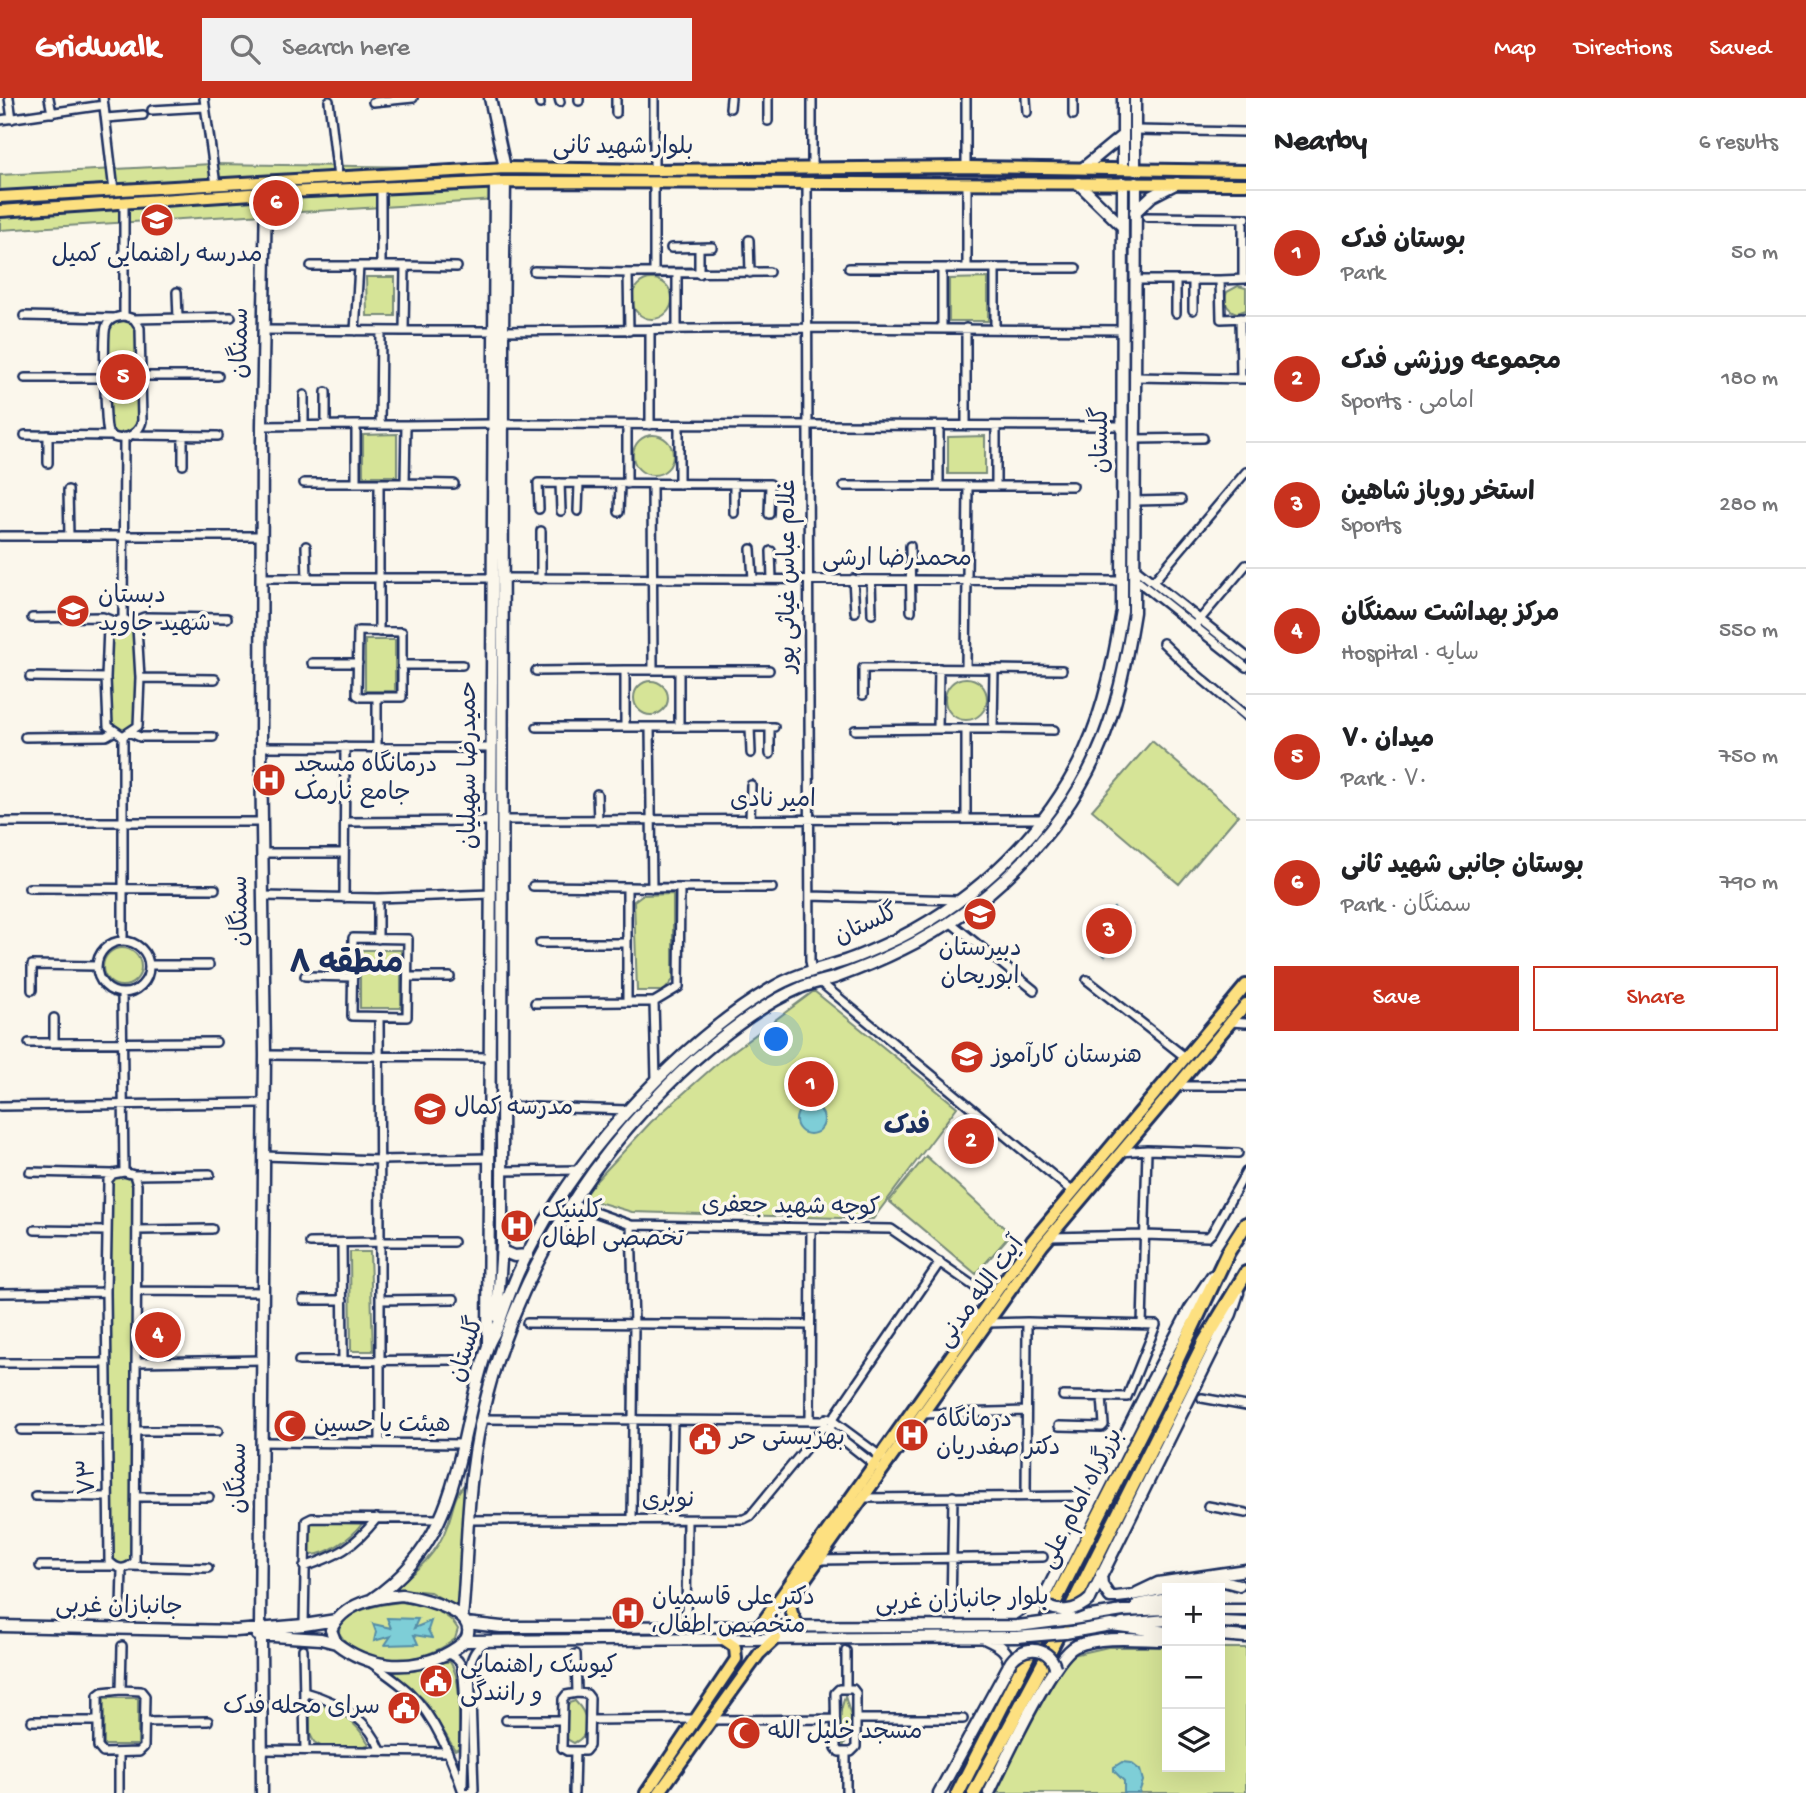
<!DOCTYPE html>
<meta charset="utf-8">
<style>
:root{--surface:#fff;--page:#f2f2f2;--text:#202124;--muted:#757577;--line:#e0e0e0;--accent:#c8321e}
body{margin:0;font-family:"Gochi Hand","Playpen Sans Arabic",sans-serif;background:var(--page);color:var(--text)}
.controls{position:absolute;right:21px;bottom:21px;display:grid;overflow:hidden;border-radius:0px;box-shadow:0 7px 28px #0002}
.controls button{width:63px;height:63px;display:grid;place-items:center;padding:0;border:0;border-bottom:2px solid var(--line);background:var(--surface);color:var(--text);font:35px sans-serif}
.you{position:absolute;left:777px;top:942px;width:24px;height:24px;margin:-18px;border:5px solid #fff;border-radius:50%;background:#1a73e8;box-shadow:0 0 0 10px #1a73e833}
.badge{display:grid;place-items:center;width:46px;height:46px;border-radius:50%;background:var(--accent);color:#fff;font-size:23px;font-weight:700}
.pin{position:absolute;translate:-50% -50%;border:4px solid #fff;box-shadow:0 2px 7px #0006}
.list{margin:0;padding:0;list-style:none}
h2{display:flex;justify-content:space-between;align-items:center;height:91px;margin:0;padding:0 28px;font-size:30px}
h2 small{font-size:23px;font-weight:400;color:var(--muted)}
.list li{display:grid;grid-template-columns:46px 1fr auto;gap:21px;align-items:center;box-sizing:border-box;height:126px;padding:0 28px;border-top:2px solid var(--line)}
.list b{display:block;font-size:26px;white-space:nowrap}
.list p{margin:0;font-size:23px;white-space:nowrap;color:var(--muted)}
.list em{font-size:23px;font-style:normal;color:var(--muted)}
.actions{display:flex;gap:14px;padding:21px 28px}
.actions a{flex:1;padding:16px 0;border:2px solid var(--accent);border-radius:0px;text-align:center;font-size:24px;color:var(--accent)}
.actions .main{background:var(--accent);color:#fff}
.icon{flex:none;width:38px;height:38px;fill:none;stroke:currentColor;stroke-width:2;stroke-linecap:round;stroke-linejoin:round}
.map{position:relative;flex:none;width:1246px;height:1695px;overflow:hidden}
header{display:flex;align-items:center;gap:42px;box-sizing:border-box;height:98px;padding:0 35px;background:var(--accent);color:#fff}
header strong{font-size:33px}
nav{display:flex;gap:38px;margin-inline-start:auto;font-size:24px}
.search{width:490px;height:63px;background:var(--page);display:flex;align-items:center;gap:18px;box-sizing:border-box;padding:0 24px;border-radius:0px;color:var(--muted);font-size:26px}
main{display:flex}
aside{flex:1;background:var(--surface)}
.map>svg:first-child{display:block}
.green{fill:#d6e497;stroke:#788a7a;stroke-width:2}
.water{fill:#7eced7;stroke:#568ea7;stroke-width:2}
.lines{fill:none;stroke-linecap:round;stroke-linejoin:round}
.shore{stroke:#436f8e;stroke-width:2}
.minor-casing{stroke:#1b2f5e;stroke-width:12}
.secondary-casing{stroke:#1b2f5e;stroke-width:15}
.primary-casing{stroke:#1b2f5e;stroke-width:16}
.trunk-casing{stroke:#1b2f5e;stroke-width:18}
.minor{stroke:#fbf7ec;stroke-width:7}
.secondary{stroke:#fbf7ec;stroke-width:10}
.primary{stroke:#fde080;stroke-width:10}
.trunk{stroke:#fde080;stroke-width:12}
.secondary-bridge-casing{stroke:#1b2f5e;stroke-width:15;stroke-linecap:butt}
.secondary-bridge{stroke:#fbf7ec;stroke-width:10}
.labels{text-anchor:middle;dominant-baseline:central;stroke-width:7;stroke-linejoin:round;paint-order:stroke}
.street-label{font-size:24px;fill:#1b2f5e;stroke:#fbf7ec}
.poi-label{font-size:24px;fill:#1b2f5e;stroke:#fbf7ec;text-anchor:start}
.neighbourhood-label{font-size:26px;font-weight:bold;fill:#1b2f5e;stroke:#fbf7ec}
.district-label{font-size:32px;font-weight:bold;fill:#1b2f5e;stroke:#fbf7ec}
</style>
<header>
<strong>Gridwalk</strong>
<div class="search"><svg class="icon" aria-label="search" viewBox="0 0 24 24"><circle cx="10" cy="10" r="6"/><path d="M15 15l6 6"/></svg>Search here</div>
<nav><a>Map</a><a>Directions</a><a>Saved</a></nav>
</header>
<main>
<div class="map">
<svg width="1246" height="1695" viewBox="0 0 1246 1695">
<rect width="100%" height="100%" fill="#fbf7ec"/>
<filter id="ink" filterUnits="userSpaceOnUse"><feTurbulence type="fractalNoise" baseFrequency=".0143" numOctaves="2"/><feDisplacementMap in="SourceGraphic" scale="14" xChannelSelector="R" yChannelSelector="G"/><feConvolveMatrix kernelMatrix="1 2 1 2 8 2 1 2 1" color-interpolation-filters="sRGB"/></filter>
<g filter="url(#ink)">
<path class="green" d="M212,66L505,70L0,99V77Z
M505,84L497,102L0,132V113Z
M366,179H395V218H367Z
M988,180V223H949V181Z
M632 201a20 20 0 1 1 40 0a20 20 0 1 1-40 0Z
M1238,188L1246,190V212L1237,215C1227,212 1223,204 1227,194Z
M124,218L140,230V332L124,339L108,333L106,229Z
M397,336V378H363V337Z
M633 357a20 20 0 1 1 40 0a20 20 0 1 1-40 0Z
M985,338V376H948V339Z
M123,520L137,529L138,628L123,638L108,628V529Z
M365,542H395V593H365Z
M945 601a21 21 0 1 1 42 0a21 21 0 1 1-42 0Z
M634 600a17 17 0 1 1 34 0a17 17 0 1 1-34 0Z
M1152,643L1238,717L1179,786L1092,712Z
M673,796V882L664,893H637L634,803L642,797Z
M103 869a19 19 0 1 1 38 0a19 19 0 1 1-38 0Z
M360,852H401V910H360Z
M814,893L957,1009L873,1121L632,1114L581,1099L651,1024L720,963Z
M926,1058L1011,1136L976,1176L889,1103Z
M114,1076L134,1077L135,1463L122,1471L109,1463L108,1082Z
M350,1154H370L373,1253H351Z
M463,1388L464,1395L458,1503L456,1507L451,1506L430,1494L397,1491L399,1486C420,1470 438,1454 447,1428C453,1415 453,1399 463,1388Z
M358,1424L362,1426C352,1439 328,1457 311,1457L309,1453L311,1425Z
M401,1504C421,1506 447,1511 458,1531L455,1541C424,1566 363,1574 339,1535C339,1512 383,1506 401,1504Z
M1108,1549H1167V1669H1220V1550H1246V1695H992L1057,1573L1073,1557Z
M443,1564H450C463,1582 459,1627 459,1650L455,1652L425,1603L393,1574L414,1573Z
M845,1598L853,1626L843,1649L838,1623Z
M104,1600H138V1647H104Z
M575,1603C588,1616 593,1636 574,1645L567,1641C563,1630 563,1615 569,1605Z
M310,1604C336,1609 356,1623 369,1646L363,1649L321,1648L314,1644L310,1636Z"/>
<path class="water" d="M1114,810L1132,826L1105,858L1085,841Z
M796 1022a14 14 0 1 1 28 0a14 14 0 1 1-28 0Z
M387,1520L418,1521L414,1530L431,1523L428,1532L432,1540L414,1537L418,1546L385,1547L391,1538L374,1543L376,1534L373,1526L391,1530Z
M1122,1664L1131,1665L1140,1672L1143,1683L1139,1695H1124V1683L1114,1673V1669Z"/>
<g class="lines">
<path class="shore" d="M1113,821L1120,824L1121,828L1106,846L1102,847L1097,839Z"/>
<defs>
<path id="minor" d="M9,0L12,21
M49,0L52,15
M103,0L114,93
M204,0L216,87
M539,0L540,6
M559,0L560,4
M579,0V3
M616,0V15
M654,0V72
M768,0V23
M812,0V70
M1026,0L1027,14
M329,3L338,80
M373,4L413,0
M730,10L731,0
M152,12L205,9
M1073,17V0
M106,20L143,17
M0,22L104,7
M1135,32L1246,34
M966,69V0
M807,85L810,863L812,872
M967,85V170
M124,105V218
M1147,119L1246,120
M749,142L750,175
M671,150L712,149
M699,150V176
M311,168H359
M381,168V89
M405,168L457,169
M849,170H1076
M942,170V231
M995,170V230
M534,173L628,175
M654,174V85
M1243,181V120
M1246,181L1220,182L1221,221L1246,220
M1135,182H1220
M1193,182V212
M1176,183V215
M177,194L178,220
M24,218L113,220
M124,218L134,221L140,230L142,323C139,338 117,347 108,334C105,328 103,236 106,229C109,220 117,219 124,218Z
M1240,220L1241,281
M134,221L231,219
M966,230V328
M263,232L404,233L405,168H359L355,233
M677,232V176
M404,233H492
M503,233L808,230L1123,232
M629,233L628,175L769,174
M650,233V327
M141,278H218
M1135,279L1246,281
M25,280H105
M304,297V328
M503,326L1123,328
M326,327V294
M380,327L381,233
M406,327L492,326
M627,327V386
M679,327V386
M262,328L356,327
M939,328V388
M25,337L112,338
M48,337V365
M135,337L218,338
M1135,341L1203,340
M183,367V338
M304,385H405L406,327H356V385
M405,385L454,386
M560,385L561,413
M652,386L653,572
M844,388H1073
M996,388V328
M68,392L69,438
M1135,403L1181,402
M539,411L538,385L770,386L769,416
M578,413L579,385
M619,414L620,386
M734,415V386
M0,438H262
M306,448L307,480
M910,448L911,513
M751,451L753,481
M771,453L772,481
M1135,470L1246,558
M262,480H492
M503,480L1122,483
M541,481V433
M853,481L855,514
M1135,481L1246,569
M871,482L872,516
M1153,484L1246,374
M32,520L103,519L116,524
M123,520L137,529L140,580L138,628L123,638L108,628L106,580L108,529Z
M123,520L124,339
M131,524L144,519L227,520
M1197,525L1246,467
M358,533L402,534V599H361L357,597Z
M379,534V385
M1163,545L1189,570L1246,618
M312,565H358
M402,567H462
M966,571L968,388
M994,571L1062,572
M679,572H769
M536,573L625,572
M30,579L106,580
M140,580L215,581
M863,597V570L994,571L993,631H938L939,570
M537,629H679V572H625V629
M650,629L652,790
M679,629H774
M750,629L751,655
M770,629V656
M993,631L1054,632
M855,632L938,631
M129,634L140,639H213
M25,639L106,638L115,633
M261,649L492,650
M377,650V599
M597,696L598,723
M966,721V631
M502,722L1043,721
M750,722L751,687
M0,724H262
M345,724L491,723
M262,755H344
M533,788L627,789
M627,789L680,790L679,889L654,904H627Z
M29,790L215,791
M680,790H772
M262,798L378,800L491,796
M810,798L959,802
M344,800L345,649
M950,824L1034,892
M353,840L408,841L407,919L352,918Z
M378,841V800
M123,843V638
M97 869a26 26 0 1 1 52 0a26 26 0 1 1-52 0Z
M540,845H627
M149,867H209
M305,878L353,879
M408,879H450
M1087,882L1185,959
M820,884L1073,1094
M32,892V867L96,868
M122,895L124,1074
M654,904L656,981
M535,905L627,904
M379,919L380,1144H453
M1230,924L1246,925
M29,945L216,944
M54,945V920
M265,957L491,959
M1177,988H1246
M0,1008L265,1005
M502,1008L628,1012
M1121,1054L1147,1052L1238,1055
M264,1058L379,1062L490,1060
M502,1073L580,1072
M30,1074L113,1076
M124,1074L134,1077L137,1087L135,1463C126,1473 117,1472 109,1463L106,1194L108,1082L113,1076Z
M134,1077L210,1076
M572,1106L631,1127L891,1131L991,1200
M631,1127L634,1226L632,1422
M35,1132L107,1133
M137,1132L212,1131
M1050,1139L1144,1137L1208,1139L1212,1135L1246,1074
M310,1145L380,1144V1345
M342,1145L343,1263
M138,1193L263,1194
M0,1195L106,1194
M303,1202H343
M380,1202L454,1201
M527,1225L810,1227
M987,1225L1027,1224L1156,1227L1127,1299L1063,1298
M1142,1227L1147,1052
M299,1263L457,1262
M137,1264L263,1262
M0,1265H107
M1202,1300L1246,1308
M922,1316L1026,1313
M481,1321L823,1323L827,1320L832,1322L833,1326L827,1330L823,1323
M832,1322L940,1164
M810,1323L811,1130
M833,1323L883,1360
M1059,1328L1102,1329L1104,1327L1102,1298
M828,1330L877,1369
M21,1332H107
M137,1333H218
M262,1344L463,1346
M35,1398L108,1399
M1026,1398L1027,1224
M136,1399H209
M863,1400L1078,1398
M1208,1408L1246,1415
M469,1422L744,1421L750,1418L824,1328
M671,1422L673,1323
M819,1462L1043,1459
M40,1468H113
M130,1468L208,1470
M304,1469C339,1457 353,1450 377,1420
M121,1511L122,1471
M951,1513L953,1398
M304,1527L306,1423L312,1420L440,1421
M686,1529L687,1422
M303,1551L305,1652
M846,1553V1590
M447,1555C453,1558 457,1560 460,1565C468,1584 463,1663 463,1687
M576,1556L577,1595
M370,1564C383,1574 397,1583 409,1594C436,1620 451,1659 463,1694L467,1695
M839,1591H853L856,1595V1649L851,1654H839L836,1650L835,1595Z
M121,1592L141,1593L145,1598L144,1649L139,1654L103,1655L98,1649V1597L102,1594Z
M121,1592L122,1548
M304,1594C337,1603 368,1619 381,1653
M577,1595L587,1596L590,1600L589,1648L585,1653H567L562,1650L563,1601L566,1597Z
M856,1621H963
M506,1622H562
M591,1622L694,1621
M710,1622L835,1621
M32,1623H98
M145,1624L208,1623
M261,1652L448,1654
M119,1655V1695
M469,1695L474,1692L470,1568C472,1557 476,1550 486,1544
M574,1695L575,1653
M846,1695V1654"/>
<path id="secondary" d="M490,0L505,70
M1135,0V72
M1083,70L1123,37
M1123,71V0
M1078,85L1123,129
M1135,114L1152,98L1177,85
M502,1147V1153L514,1158L528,1157
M497,1219L502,1147L503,233L505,84
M488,1246C494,859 489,471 495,84
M1101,1476L1102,1487L1110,1499C1126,1500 1150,1493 1167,1490
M1169,1490L1224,1483L1239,1487
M1137,1495L1158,1485L1246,1472
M402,1497C419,1500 481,1513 466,1541C461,1548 452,1553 444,1557C407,1574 368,1570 336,1545L331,1532C343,1505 376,1499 402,1497Z
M1090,1501L1231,1216L1238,1195
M371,1502C466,1437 454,1346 488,1248C490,1242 494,1236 497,1230C504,1212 510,1193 518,1175C540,1127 572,1078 606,1037C654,981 708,928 772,890C795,876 820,871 845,863C863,857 882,848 899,840C978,800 1048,733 1085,652C1105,608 1114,560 1122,513L1123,85
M1137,1507L1167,1501
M1220,1512H1246
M462,1519C467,1472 466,1424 472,1377C489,1232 562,1092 665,990C699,955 755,909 800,890C811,885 825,883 837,879C859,871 881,862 903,851C985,811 1057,741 1096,658C1117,612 1126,563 1134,514L1136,85
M1072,1521L1123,1513L1167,1511
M1220,1524L1246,1525
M466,1525L501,1529L1018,1528L1033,1518L1042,1503L1151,1285L1190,1211L1212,1178
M1122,1526L1167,1522
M0,1528L236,1533L304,1527L336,1522
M260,1530L265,957L261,649L262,328L266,95
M1065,1535L1111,1527L1167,1534
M257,1537L321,1541L336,1545
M1220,1537L1246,1539
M261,1538L262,1695
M465,1543L1017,1539
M939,1695L1009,1567C1009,1552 999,1547 986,1541
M989,1695C1003,1667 1052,1559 1076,1548C1103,1537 1139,1542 1167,1542"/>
<path id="primary" d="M0,99L505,70L654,72L966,69L1246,73
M0,113L266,95L505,84L1246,86
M760,1528L1032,1143L1246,887
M799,1528C792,1518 788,1510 793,1498L1042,1148L1246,906
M646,1695L736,1561L735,1549L722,1540
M659,1695L759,1556L776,1540"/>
<path id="trunk" d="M958,1695L1166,1285L1228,1154L1246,1126
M974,1695L1044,1564L1205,1243L1246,1175"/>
</defs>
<use href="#minor" class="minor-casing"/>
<use href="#secondary" class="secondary-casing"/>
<use href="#primary" class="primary-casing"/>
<use href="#trunk" class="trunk-casing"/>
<use href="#minor" class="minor"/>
<use href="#secondary" class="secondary"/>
<use href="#primary" class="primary"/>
<use href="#trunk" class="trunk"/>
<defs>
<path id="secondary-bridge" d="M1042,1503C1054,1518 1078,1513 1090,1501
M1018,1528L1072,1521
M1017,1539L1065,1535
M1009,1567C1019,1547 1049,1546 1055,1569"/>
</defs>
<use href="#secondary-bridge" class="secondary-bridge-casing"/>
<use href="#secondary-bridge" class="secondary-bridge"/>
</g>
</g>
<defs>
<symbol id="school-disc" viewBox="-11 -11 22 22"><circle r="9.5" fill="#c8321e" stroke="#fbf7ec"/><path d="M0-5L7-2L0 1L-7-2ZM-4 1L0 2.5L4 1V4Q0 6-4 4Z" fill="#fff"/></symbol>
<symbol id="hospital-disc" viewBox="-11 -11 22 22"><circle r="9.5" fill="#c8321e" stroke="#fbf7ec"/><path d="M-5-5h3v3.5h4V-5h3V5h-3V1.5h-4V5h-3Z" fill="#fff"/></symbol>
<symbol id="mosque-disc" viewBox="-11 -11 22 22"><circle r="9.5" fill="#c8321e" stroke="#fbf7ec"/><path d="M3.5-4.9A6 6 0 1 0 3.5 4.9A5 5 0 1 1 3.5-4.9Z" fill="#fff"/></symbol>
<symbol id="civic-disc" viewBox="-11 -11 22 22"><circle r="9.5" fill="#c8321e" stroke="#fbf7ec"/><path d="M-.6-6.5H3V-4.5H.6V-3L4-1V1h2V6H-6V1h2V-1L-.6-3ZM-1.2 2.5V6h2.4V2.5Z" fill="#fff"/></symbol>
</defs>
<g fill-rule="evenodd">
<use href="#school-disc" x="138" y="103" width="38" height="38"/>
<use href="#school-disc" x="54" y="494" width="38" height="38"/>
<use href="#hospital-disc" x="250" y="663" width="38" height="38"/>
<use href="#school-disc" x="961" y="797" width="38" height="38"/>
<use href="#school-disc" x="948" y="940" width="38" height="38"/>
<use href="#school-disc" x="411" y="992" width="38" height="38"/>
<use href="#hospital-disc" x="498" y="1109" width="38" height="38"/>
<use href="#mosque-disc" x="271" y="1309" width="38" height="38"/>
<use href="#hospital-disc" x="893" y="1318" width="38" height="38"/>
<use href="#civic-disc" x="686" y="1322" width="38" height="38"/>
<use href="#hospital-disc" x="609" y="1496" width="38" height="38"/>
<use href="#civic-disc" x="417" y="1564" width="38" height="38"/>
<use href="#civic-disc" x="385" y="1591" width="38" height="38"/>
<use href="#mosque-disc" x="725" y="1616" width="38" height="38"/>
</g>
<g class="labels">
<g class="street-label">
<text x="623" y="50">بلوار شهید ثانی</text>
<text transform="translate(242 245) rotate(-89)">سمنگان</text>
<text transform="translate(1102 342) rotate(-90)">گلستان</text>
<text x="897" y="462">محمدرضا ارشی</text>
<text transform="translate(789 478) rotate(-90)">غلام عباس غیاثی ‌پور</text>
<text transform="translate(470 667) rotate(-90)">حمیدرضا سهیلیان</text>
<text x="773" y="703">امیر نادی</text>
<text transform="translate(242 813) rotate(-91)">سمنگان</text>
<text transform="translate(867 828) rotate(-24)">گلستان</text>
<text transform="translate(791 1110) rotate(1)">کوچه شهید جعفری</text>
<text transform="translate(982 1195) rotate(-54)">آیت الله مدنی</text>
<text transform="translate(468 1252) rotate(-72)">گلستان</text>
<text transform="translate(89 1379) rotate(-91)">۷۳</text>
<text transform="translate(240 1380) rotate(-89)">سمنگان</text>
<text transform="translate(1083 1401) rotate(-63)">بزرگراه امام علی</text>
<text x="668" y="1403">نوبری</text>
<text transform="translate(962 1504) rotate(-2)">بلوار جانبازان غربی</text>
<text transform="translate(119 1510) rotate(1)">جانبازان غربی</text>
</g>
<g class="poi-label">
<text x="157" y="158" text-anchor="middle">مدرسه راهنمایی کمیل</text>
<text x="98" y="499">دبستان<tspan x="98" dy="28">شهید جاوید</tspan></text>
<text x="294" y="668">درمانگاه مسجد<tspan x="294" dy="28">جامع نارمک</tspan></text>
<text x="980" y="852" text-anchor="middle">دبیرستان<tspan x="980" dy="28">ابوریحان</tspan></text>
<text x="992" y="959">هنرستان کارآموز</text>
<text x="454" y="1011">مدرسه کمال</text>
<text x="542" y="1114">کلینیک<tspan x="542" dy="28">تخصصی اطفال</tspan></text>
<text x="936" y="1323">درمانگاه<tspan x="936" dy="28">دکتر صفدریان</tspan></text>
<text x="314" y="1328">هیئت یا حسین</text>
<text x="730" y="1341">بهزیستی حر</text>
<text x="652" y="1501">دکتر علی قاسمیان<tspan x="652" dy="28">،متخصص اطفال</tspan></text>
<text x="460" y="1569">کیوسک راهنمایی<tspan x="460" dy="28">و رانندگی</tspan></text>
<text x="380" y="1610" text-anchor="end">سرای محله فدک</text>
<text x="768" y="1635">مسجد خلیل الله</text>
</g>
<g class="neighbourhood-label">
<text x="907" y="1030">فدک</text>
</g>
<g class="district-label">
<text x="346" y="868">منطقه ۸</text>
</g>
</g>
</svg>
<div class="controls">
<button>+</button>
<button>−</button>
<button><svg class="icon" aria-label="layers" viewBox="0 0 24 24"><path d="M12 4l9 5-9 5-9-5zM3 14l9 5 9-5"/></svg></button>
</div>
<div class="you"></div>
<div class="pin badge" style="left:811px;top:986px">1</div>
<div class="pin badge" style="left:971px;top:1043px">2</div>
<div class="pin badge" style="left:1109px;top:833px">3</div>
<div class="pin badge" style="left:158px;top:1237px">4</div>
<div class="pin badge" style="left:123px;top:279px">5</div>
<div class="pin badge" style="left:276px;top:105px">6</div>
</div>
<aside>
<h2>Nearby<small>6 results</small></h2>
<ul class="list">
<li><span class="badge">1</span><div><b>بوستان فدک</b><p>Park</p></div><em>50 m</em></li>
<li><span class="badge">2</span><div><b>مجموعه ورزشی فدک</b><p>Sports · امامی</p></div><em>180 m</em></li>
<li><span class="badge">3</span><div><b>استخر روباز شاهین</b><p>Sports</p></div><em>280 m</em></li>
<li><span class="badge">4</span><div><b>مرکز بهداشت سمنگان</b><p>Hospital · سایه</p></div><em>550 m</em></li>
<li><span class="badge">5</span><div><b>میدان ۷۰</b><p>Park · ۷۰</p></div><em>750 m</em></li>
<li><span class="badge">6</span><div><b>بوستان جانبی شهید ثانی</b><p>Park · سمنگان</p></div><em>790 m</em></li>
</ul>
<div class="actions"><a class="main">Save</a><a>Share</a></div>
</aside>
</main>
